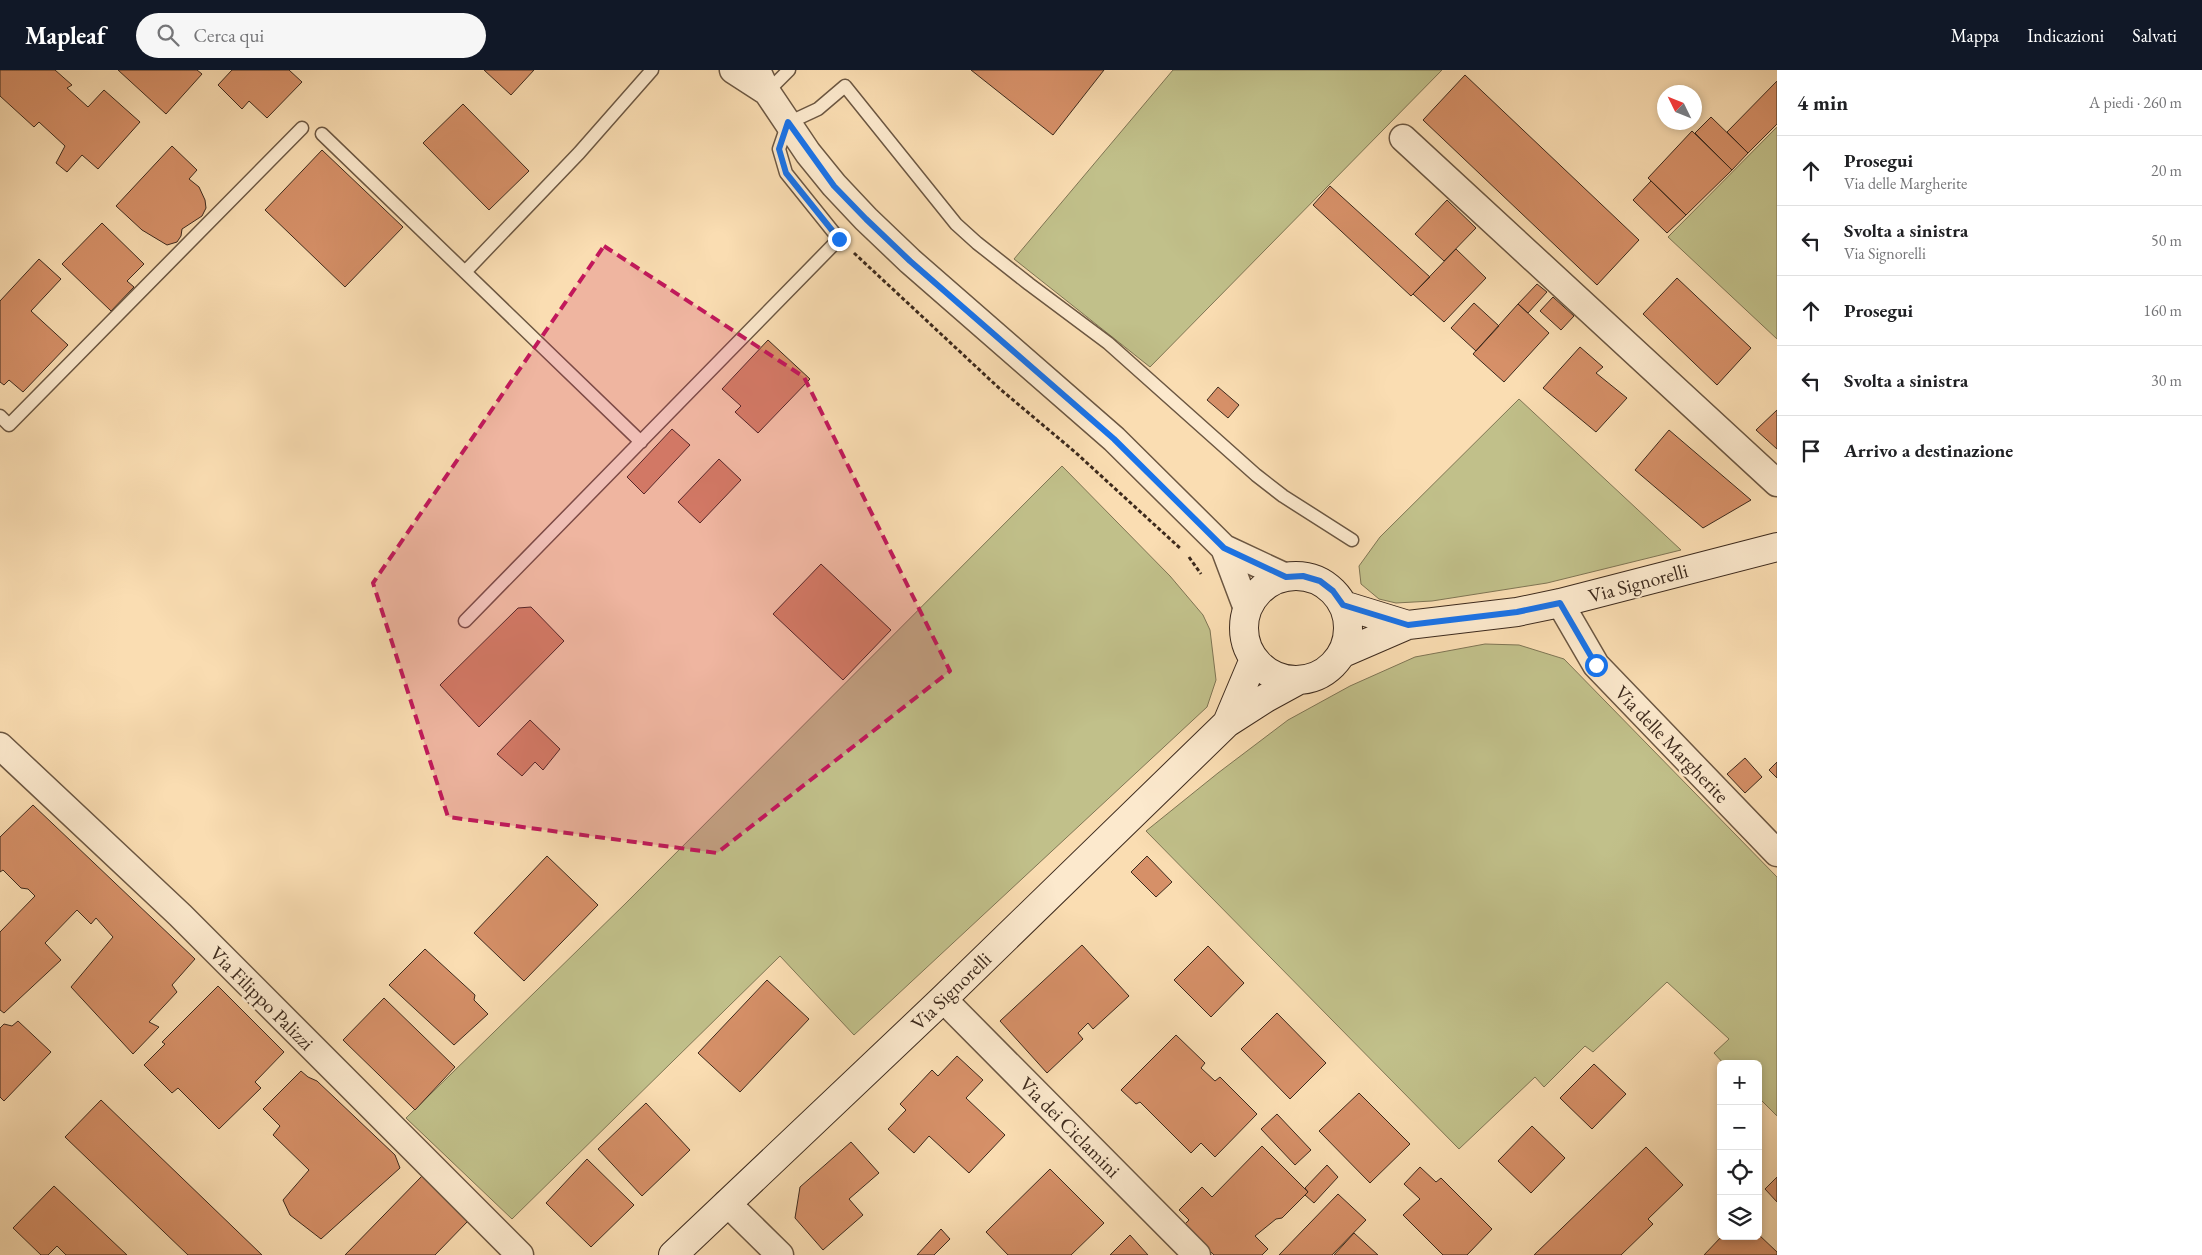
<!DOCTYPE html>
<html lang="it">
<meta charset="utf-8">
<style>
:root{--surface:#fff;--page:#f6f6f6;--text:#202124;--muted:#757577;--line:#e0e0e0;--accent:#111827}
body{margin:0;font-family:"EB Garamond",serif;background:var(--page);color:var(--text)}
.controls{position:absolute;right:15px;bottom:15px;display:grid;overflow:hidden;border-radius:8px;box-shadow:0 2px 8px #0003}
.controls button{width:45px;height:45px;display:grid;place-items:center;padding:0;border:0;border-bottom:1px solid var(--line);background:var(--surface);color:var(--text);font:25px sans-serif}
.compass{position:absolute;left:1657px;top:15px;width:45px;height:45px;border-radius:50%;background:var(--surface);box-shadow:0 2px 8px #0003;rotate:313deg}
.stop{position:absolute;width:15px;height:15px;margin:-11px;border:4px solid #1a73e8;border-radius:50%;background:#fff}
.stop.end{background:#1a73e8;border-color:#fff;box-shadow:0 1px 5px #0008}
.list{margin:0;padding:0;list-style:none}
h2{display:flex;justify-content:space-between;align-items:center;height:65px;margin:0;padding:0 20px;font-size:21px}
h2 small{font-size:16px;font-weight:400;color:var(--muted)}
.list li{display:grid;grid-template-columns:32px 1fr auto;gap:15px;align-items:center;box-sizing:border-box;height:70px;padding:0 20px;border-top:1px solid var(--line)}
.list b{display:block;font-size:19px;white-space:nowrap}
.list p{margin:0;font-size:16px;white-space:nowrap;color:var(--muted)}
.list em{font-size:16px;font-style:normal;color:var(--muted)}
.icon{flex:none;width:28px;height:28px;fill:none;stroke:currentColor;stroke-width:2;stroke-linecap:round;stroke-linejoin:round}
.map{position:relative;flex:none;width:1777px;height:1185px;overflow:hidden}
header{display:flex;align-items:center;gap:30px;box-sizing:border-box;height:70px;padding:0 25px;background:var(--accent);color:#fff}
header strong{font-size:24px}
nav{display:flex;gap:28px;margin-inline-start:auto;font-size:18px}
.search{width:350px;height:45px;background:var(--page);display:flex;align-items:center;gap:12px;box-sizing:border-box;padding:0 18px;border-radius:28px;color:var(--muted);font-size:19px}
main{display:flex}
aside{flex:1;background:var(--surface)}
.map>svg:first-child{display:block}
.green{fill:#c1c08a;stroke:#7f7554}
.building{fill:#d69068;stroke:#3d2a1d}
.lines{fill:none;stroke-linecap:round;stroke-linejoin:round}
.lane-casing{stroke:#6c5742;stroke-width:15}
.street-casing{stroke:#6c5742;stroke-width:29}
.secondary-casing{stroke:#3d2a1d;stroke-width:30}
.path{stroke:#3d2a1d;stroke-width:3;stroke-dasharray:4 2.5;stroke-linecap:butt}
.lane{stroke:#fce9cd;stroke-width:12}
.street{stroke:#fce9cd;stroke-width:26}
.secondary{stroke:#fce9cd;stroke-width:28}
.route{stroke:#1a73e8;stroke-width:6}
.marked{fill:#c2185b;fill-opacity:0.2;stroke:#c2185b;stroke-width:4;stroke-dasharray:10 6;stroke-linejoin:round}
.labels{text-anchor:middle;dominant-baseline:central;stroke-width:4.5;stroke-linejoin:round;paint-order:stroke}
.street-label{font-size:20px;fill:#3d2a1d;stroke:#fce9cd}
</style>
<header>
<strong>Mapleaf</strong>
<div class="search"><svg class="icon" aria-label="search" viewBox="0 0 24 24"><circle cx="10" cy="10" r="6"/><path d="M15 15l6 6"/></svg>Cerca qui</div>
<nav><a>Mappa</a><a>Indicazioni</a><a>Salvati</a></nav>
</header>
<main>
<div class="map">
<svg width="1777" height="1185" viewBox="0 0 1777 1185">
<rect width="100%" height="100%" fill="#faddb2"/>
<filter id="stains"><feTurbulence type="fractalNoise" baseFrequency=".004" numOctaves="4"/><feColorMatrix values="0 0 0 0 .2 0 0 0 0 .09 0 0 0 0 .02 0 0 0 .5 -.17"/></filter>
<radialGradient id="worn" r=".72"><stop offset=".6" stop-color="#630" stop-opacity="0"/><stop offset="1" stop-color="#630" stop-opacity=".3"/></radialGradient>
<path class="green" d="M1173,0H1442L1150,297L1014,189Z
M1777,57V269L1668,167Z
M1519,329L1681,480L1547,513L1432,531L1396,533L1379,529L1361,514L1359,496L1380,467Z
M1062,396L1170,506L1203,545L1210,560L1216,610L1207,637L854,965L780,886L512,1149L406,1048L626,833Z
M1485,574L1519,575L1564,589L1777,807V1046L1758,1027V994H1724L1714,983L1729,969L1667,912L1593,982L1585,976L1544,1017L1535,1007L1459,1079L1146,761L1218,703L1288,650L1350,616L1415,587Z"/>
<path class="building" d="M0,0H55L72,15L67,18L88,37L104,20L140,52L98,99L82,85L67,102L56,93L65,76L39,52L34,57L0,26Z
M118,0H197L202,4L166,44Z
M232,0H289L302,12L267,48L249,31L242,39L218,15Z
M484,0H534L511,25Z
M971,0H1104L1053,65Z
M1465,5L1639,170L1597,215L1423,50Z
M1777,11V54L1748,83L1727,62Z
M463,34L529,101L489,140L423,73Z
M1711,47L1748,83L1732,100L1695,63Z
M1692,61L1732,100L1686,145L1648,108Z
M172,76L197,100L189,109L199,117L205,130L206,138L202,146L182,159L181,166L177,172L167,175L142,160L116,136Z
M322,80L403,157L345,217L265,140Z
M1651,111L1686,145L1667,163L1633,130Z
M1330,116L1430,207L1411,226L1313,135Z
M1447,130L1476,158L1444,191L1415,164Z
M102,153L144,194L127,211L134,217L111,241L62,194Z
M1456,179L1486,208L1444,252L1413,224Z
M39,189L61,209L31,241L68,275L23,322L9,310L4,315L0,312V231Z
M1677,208L1751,278L1717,315L1643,244Z
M1537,214L1547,222L1528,243L1518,234Z
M1553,227L1574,246L1561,260L1540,241Z
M1474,233L1499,256L1476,281L1451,258Z
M1518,234L1549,263L1504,312L1473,284Z
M768,270L810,309L758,363L735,342L741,336L722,319Z
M1580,277L1603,297L1596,303L1627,328L1596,362L1543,318Z
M1218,317L1239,335L1228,348L1207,330Z
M1777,340V379L1756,360Z
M672,359L690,375L644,424L627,407Z
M1669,360L1751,430L1703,458L1635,400Z
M719,389L741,410L700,453L678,432Z
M821,494L891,560L843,610L773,544Z
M531,537L564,571L479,657L440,615L518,538Z
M530,650L560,679L543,700L535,692L522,706L497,684Z
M1745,688L1762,707L1745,723L1727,704Z
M1777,692V708L1769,700Z
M33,735L195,889L172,915L177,922L149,952L159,957L133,984L71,917L113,867L96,848L91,854L77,840L45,873L61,890L4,943L0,940V862L35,826L28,819L21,818L3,800L0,802V767Z
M547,786L598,835L524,911L474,863Z
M1147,786L1172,812L1156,827L1131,802Z
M1082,875L1129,926L1093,959L1088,953L1078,963L1083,969L1047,1003L1000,951Z
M1208,876L1244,913L1211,947L1174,910Z
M425,879L475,925L474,930L488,944L454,975L389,915Z
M767,910L809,949L740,1022L698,983Z
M218,916L284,982L255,1012L261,1018L219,1059L178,1018L172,1023L144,995L165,974L162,972Z
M384,928L455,997L415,1040L343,970Z
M1277,943L1326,993L1290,1029L1241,979Z
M18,951L51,982L4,1031L0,1027V958L4,954L12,956Z
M1176,965L1205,993L1201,998L1215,1011L1220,1007L1257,1044L1215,1087L1201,1073L1191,1083L1140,1032L1136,1034L1121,1020Z
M957,986L983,1010L966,1028L1005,1065L969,1103L929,1066L914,1083L888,1059L906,1040L900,1034L932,1000L938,1006Z
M1594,994L1626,1024L1592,1059L1560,1028Z
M301,1001L308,1007L317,1011L395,1085L400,1098L321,1169L290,1145L283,1130L309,1100L273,1065L280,1056L263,1039Z
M1359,1023L1410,1074L1370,1113L1319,1061Z
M101,1030L262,1185H188L65,1067Z
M646,1033L690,1080L642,1126L598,1079Z
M1277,1044L1311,1080L1295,1095L1261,1059Z
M1532,1056L1565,1088L1531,1123L1498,1091Z
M851,1072L879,1103L849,1129L863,1145L823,1180L795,1148L800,1117Z
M1262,1076L1308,1122L1282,1148L1276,1149L1255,1166L1268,1179L1262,1185H1214L1184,1155L1189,1150L1179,1140L1202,1117L1212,1127Z
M1646,1077L1683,1115L1648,1149L1653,1154L1621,1185H1534Z
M587,1089L634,1135L591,1177L546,1133Z
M1327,1095L1338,1107L1314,1133L1305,1125L1308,1122L1305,1118Z
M1420,1097L1436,1112L1441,1108L1492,1159L1467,1185H1443L1403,1145L1420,1129L1404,1114Z
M1050,1099L1104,1153L1071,1185H1008L986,1162Z
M422,1106L468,1151L435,1185H345Z
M1777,1107V1132L1765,1119Z
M54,1116L127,1185H66L57,1176L48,1185H41L13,1158Z
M1338,1124L1366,1150L1332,1185H1279Z
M941,1159L950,1169L934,1185H917Z
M1354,1163L1378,1185H1334Z
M1758,1164L1777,1182V1185H1704L1722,1166H1758Z
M1130,1165L1148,1185H1110Z"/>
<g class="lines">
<defs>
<path id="lane" d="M767,22L789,0
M322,64L641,372
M465,202L579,83L652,0
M0,346L9,355L302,58
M465,551L839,169L786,103L779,79L788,53L818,39L845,16L956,154L977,173L1029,214L1108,273L1256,405L1283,426L1352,470"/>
<path id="street" d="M733,0L767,22
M757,0L767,22L808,83L834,115L866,149L910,191L1114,369L1224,478L1286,507
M1403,68L1777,413
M1224,478L1247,539
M1560,533L1596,595L1777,783
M0,676L180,845L520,1185
M943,929L1197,1185
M727,1133L780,1185"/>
<path id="secondary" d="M1244 558a52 52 0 1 1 104 0a52 52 0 1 1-104 0Z
M1343,535L1408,555
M1341,584L1408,555L1517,542L1560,533L1777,477
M1227,653L1254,589
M673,1185L943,929L1227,653L1266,628L1299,610"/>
</defs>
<use href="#lane" class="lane-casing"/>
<use href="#street" class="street-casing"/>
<use href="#secondary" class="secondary-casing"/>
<path class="path" d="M854,183L1000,319L1075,382L1181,479
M1189,487L1201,504"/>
<use href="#lane" class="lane"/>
<use href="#street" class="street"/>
<use href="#secondary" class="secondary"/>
</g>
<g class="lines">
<path class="route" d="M839,169L786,103L779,79L788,52L834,116L866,149L910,191L1114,369L1224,478L1286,507L1303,506L1320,511L1333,521L1343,535L1408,555L1517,542L1560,533L1596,595"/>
</g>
<path class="marked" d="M604,176L804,307L950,601L717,783L448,747L373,513Z"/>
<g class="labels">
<g class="street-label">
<text transform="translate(1638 513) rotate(-15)">Via Signorelli</text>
<text transform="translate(1672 674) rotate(46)">Via delle Margherite</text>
<text transform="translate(951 921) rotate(-44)">Via Signorelli</text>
<text transform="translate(262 928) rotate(45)">Via Filippo Palizzi</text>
<text transform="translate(1070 1057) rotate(45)">Via dei Ciclamini</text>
</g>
</g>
<rect width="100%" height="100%" filter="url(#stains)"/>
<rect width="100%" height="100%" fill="url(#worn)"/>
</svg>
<div class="controls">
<button>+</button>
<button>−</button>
<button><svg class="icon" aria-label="locate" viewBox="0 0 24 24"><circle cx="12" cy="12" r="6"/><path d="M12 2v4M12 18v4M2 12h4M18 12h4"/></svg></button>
<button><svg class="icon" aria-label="layers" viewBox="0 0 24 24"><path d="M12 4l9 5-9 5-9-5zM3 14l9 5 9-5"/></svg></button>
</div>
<svg class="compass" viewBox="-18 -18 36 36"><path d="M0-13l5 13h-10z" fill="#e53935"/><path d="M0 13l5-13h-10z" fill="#757577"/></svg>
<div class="stop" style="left:1596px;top:595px"></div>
<div class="stop end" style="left:839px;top:169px"></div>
</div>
<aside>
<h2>4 min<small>A piedi · 260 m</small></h2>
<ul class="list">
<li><svg class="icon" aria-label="ahead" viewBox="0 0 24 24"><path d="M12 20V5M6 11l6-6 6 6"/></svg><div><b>Prosegui</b><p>Via delle Margherite</p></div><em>20 m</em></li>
<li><svg class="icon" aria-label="left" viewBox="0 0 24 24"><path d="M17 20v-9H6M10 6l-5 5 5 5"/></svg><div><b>Svolta a sinistra</b><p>Via Signorelli</p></div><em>50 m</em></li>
<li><svg class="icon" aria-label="ahead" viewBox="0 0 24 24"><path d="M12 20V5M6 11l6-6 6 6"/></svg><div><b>Prosegui</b></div><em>160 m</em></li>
<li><svg class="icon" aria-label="left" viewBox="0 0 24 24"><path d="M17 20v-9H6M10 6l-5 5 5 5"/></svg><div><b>Svolta a sinistra</b></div><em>30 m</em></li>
<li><svg class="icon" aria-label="arrive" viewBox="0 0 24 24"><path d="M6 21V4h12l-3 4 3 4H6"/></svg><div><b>Arrivo a destinazione</b></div></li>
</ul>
</aside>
</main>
